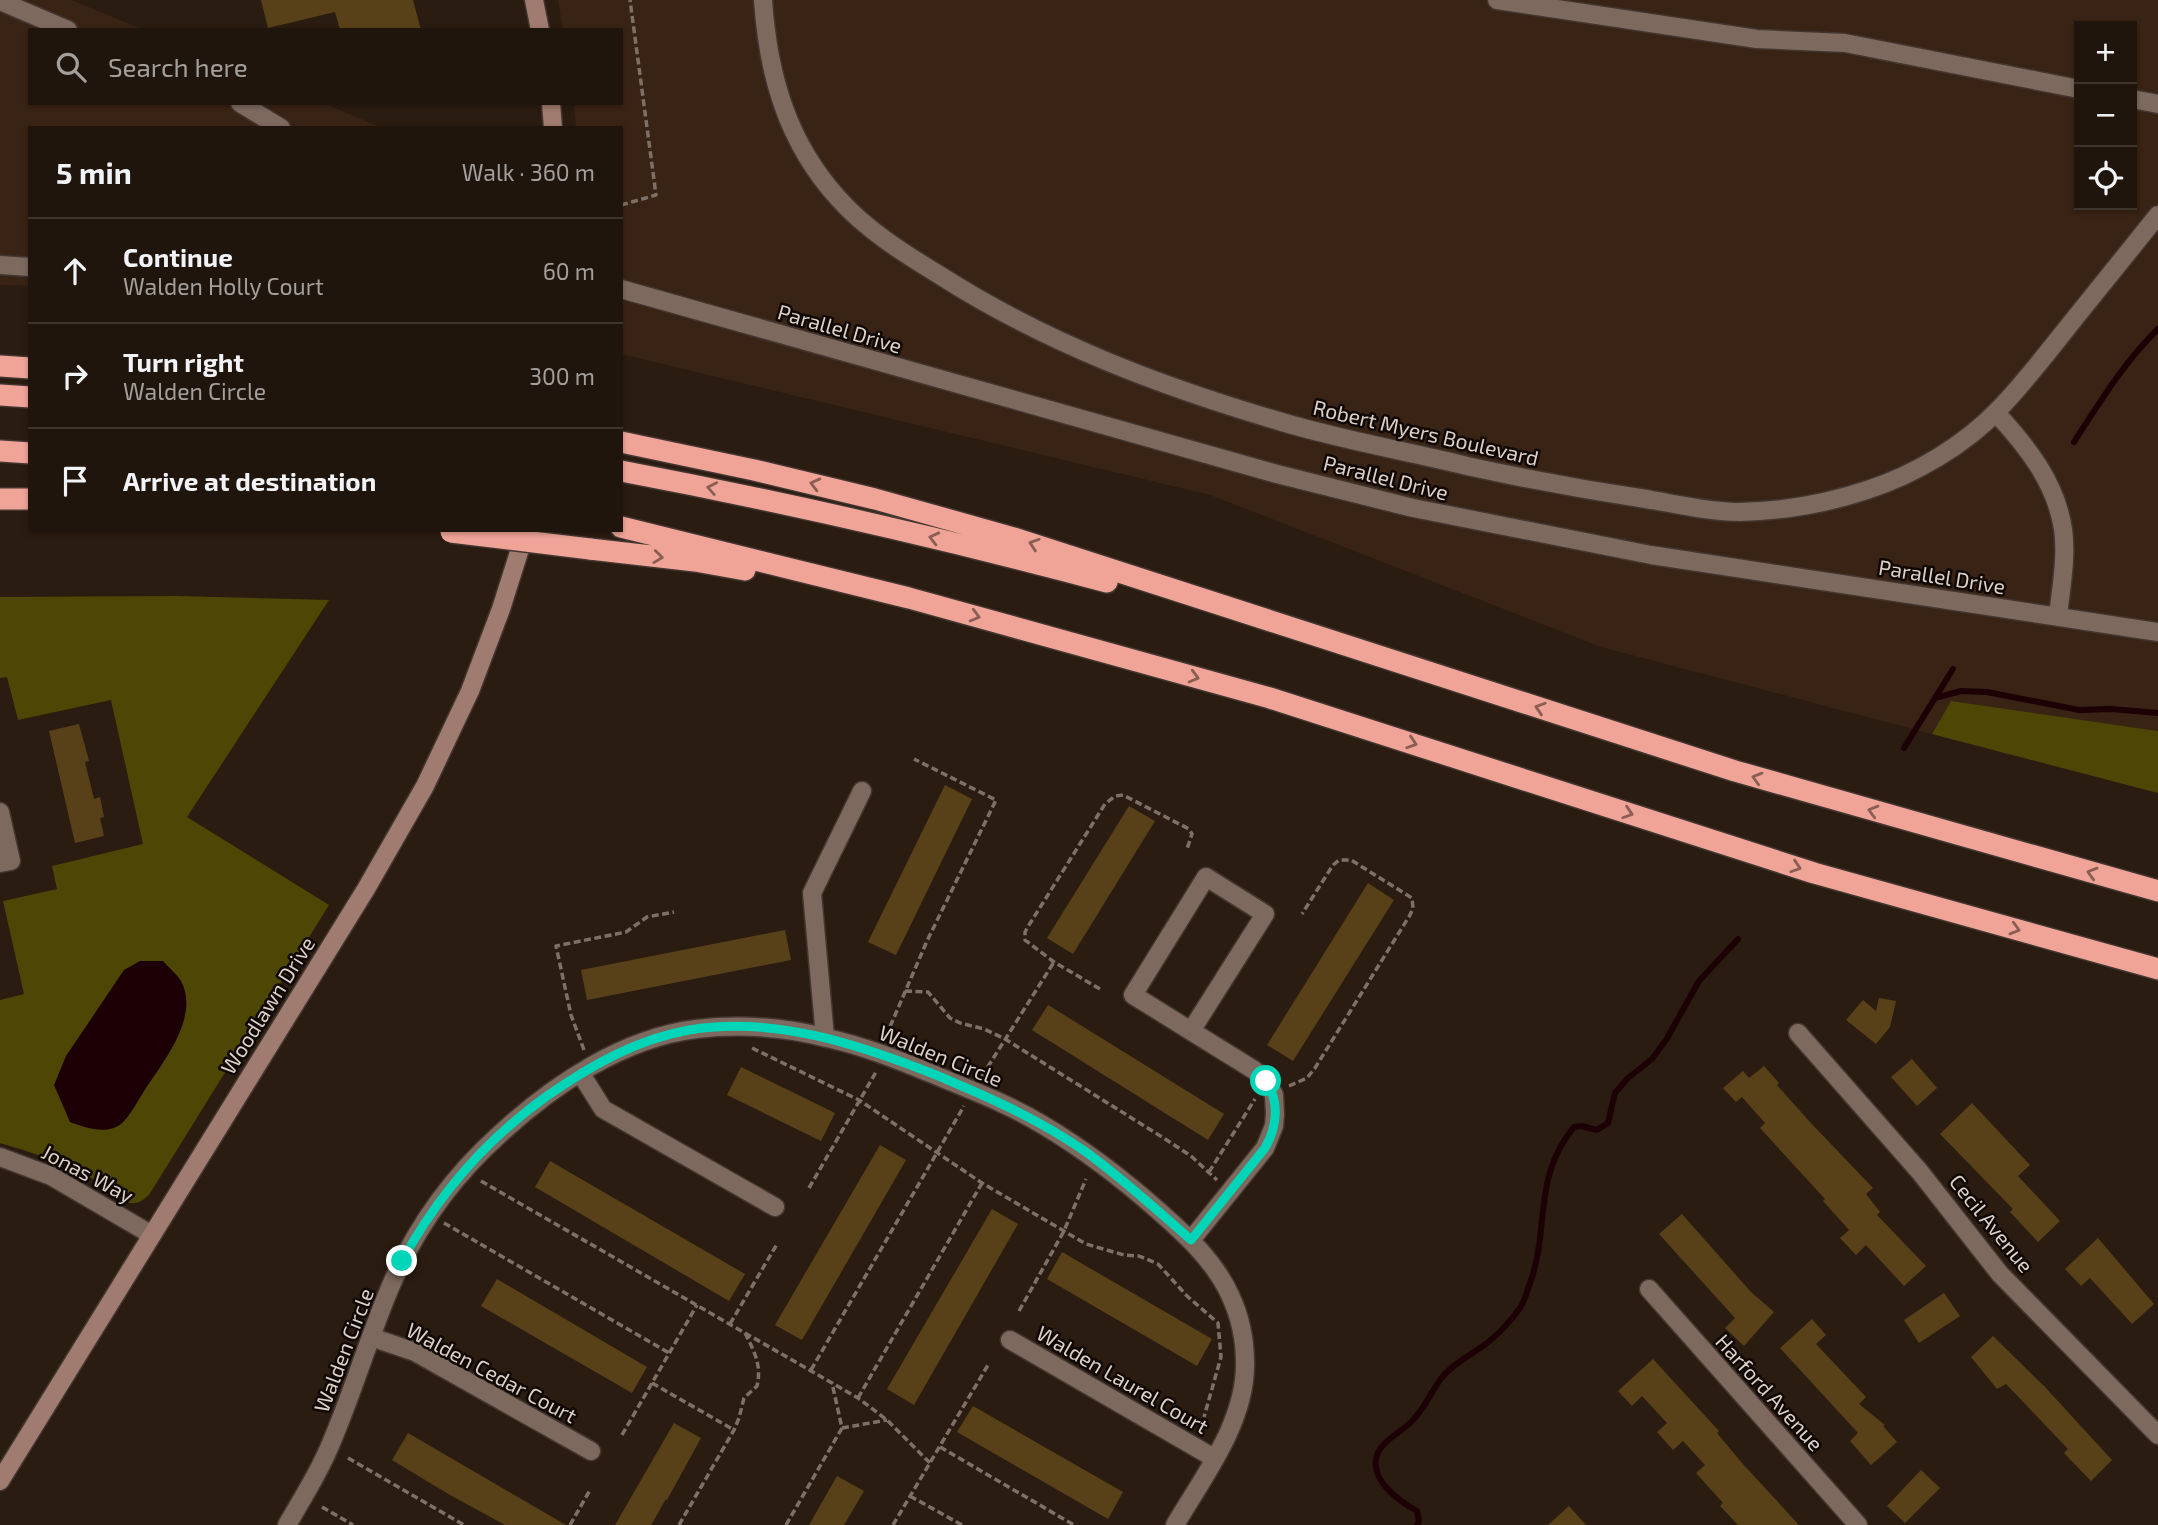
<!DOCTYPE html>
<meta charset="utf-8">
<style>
:root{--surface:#20150d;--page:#281e16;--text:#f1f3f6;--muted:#a29f9d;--line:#3d342e}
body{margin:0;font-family:"Exo 2",sans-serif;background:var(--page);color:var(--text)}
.controls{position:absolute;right:21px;top:21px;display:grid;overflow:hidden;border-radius:0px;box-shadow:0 2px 5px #0004}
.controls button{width:63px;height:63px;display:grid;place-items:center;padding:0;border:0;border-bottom:2px solid var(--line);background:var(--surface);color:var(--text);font:35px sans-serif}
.stop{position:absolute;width:21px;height:21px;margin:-16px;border:5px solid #00d5b7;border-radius:50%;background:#fff}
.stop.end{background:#00d5b7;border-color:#fff;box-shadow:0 2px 7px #0008}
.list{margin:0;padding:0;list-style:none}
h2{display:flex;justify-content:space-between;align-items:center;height:91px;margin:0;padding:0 28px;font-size:30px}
h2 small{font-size:23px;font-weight:400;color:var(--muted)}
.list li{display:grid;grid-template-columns:46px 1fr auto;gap:21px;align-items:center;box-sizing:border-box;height:105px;padding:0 28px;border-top:2px solid var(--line)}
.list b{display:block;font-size:26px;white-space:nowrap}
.list p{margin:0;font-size:23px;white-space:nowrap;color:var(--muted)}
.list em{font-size:23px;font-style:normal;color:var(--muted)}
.icon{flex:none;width:38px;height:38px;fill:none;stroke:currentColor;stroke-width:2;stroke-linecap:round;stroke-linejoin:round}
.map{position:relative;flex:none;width:2158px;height:1525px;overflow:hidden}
.search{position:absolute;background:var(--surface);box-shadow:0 2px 5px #0004;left:28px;top:28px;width:595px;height:77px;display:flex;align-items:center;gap:18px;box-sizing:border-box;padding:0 24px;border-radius:0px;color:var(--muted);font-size:26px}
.panel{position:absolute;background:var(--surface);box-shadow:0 2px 5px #0004;left:28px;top:126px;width:595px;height:406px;border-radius:0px}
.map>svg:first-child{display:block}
.built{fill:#392314;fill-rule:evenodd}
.green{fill:#4d4605}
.water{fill:#1c0006}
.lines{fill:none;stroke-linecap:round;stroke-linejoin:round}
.stream{stroke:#1c0006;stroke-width:6}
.building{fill:#584118}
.minor-casing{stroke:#433631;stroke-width:21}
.tertiary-casing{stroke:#433631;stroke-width:21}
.secondary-casing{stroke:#433631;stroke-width:21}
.motorway-casing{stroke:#433631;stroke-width:24}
.path{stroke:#7e7067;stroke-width:3.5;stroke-dasharray:7 3.5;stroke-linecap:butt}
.minor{stroke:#7d695d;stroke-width:18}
.tertiary{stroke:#7d695d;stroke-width:18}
.secondary{stroke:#a07b6f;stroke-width:18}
.motorway{stroke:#f0a498;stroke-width:21}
.motorway-bridge-casing{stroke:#433631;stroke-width:24;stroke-linecap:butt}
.motorway-bridge{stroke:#f0a498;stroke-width:21}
.oneway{stroke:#8b5e55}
.route{stroke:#00d5b7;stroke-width:9}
.labels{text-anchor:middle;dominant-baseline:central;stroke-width:5;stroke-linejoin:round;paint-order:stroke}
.street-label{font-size:21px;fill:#dcd0c9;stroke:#0f0804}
</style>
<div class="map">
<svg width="2158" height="1525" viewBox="0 0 2158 1525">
<rect width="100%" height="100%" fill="#2b1c11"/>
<path class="built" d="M0,0H72L144,30H30V103H323L382,128H30V286L0,285Z
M558,0H2158V731L1951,701L1932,734L1601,647L1210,495L621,354V128H576L574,103H621V30H563ZM2079,26H2132V205H2079Z"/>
<path class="green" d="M176,596L329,600L187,817L329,905L149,1195C142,1201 138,1204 130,1203C114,1199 102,1184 88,1176C60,1161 30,1152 0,1143V1000L24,994L3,901L57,889L52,866L143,844L111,700L18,720L7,677L0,678V597Z
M1951,701L2158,731V793L1932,734Z"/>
<path class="water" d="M140,961H163C168,967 177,974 181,981C200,1016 164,1061 146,1088C140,1097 129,1118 121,1124C106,1135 86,1128 70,1122L54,1085L66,1056L124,970Z"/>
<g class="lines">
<path class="stream" d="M2074,442C2100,402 2124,362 2158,329
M1935,698L1961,691L1987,692L2079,710L2111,709L2158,713
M1904,748L1953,669
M1417,1525L1419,1521L1417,1511C1399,1501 1369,1480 1377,1455C1382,1441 1401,1432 1411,1422C1427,1407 1432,1388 1444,1375C1455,1363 1470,1355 1483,1346C1496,1337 1511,1321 1520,1308C1525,1301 1527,1291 1530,1283C1550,1228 1532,1178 1574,1127L1582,1126L1597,1130L1608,1123L1615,1093L1628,1078L1652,1059L1666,1040L1699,981L1738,939"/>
</g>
<path class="building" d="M261,0H413L421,30H340L335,12L268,28Z
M79,724L89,761L85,762L94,799L100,797L104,817L100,818L104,836L75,843L49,731Z
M945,785L972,799L896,955L868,942Z
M1129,806L1155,821L1073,954L1047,938Z
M1368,883L1394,900L1293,1061L1267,1045Z
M785,930L791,960L587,1000L581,970Z
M1879,998L1896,1001L1890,1027L1876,1044L1846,1020L1863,1000L1876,1011Z
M1048,1005L1224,1114L1208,1140L1032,1030Z
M1912,1059L1937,1088L1917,1106L1891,1077Z
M1764,1066L1779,1083L1777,1085L1809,1121L1873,1188L1866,1194L1880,1212L1877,1215L1926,1266L1904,1286L1866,1245L1856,1255L1840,1238L1849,1230L1823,1201L1825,1199L1760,1128L1765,1123L1742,1097L1736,1102L1723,1088L1743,1071L1749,1078Z
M741,1067L835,1113L821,1141L727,1095Z
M1972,1103L2030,1165L2018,1176L2060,1221L2038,1242L2010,1212L2013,1209L1940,1134Z
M880,1145L906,1160L802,1340L775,1325Z
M550,1161L745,1274L729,1301L535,1187Z
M992,1209L1018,1224L914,1405L887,1389Z
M1682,1214L1751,1292L1774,1312L1744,1346L1725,1328L1735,1318L1659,1234Z
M2098,1238L2154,1304L2132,1324L2090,1278L2081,1286L2065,1269Z
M1062,1252L1212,1339L1197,1366L1047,1279Z
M497,1279L647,1367L632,1393L481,1306Z
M1944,1293L1960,1316L1919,1343L1904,1320Z
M1812,1319L1826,1335L1816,1344L1866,1397L1859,1404L1885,1425L1883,1426L1897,1442L1871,1465L1850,1441L1858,1433L1780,1348Z
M1993,1336L2045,1387L2112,1460L2091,1481L2064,1453L2068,1449L2006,1384L1997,1389L1971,1357Z
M1653,1359L1719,1431L1717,1433L1742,1463L1799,1525H1738L1720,1506L1723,1503L1696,1473L1705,1465L1683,1441L1673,1450L1657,1432L1667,1423L1642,1396L1632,1406L1618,1391Z
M973,1406L1123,1492L1108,1519L957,1432Z
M674,1423L701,1438L667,1500L666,1499L651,1525H615Z
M408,1433L566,1525H505L450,1495L392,1460Z
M1921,1470L1940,1488L1905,1523L1887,1506Z
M837,1476L864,1491L844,1525H809Z
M1569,1506L1586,1525H1548Z"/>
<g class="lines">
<defs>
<path id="minor" d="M763,0C768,74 787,142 838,198C866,230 905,254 941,276C1046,343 1162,387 1282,422C1342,440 1406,451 1467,466C1526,479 1586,490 1646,499C1676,504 1709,512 1740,512C1784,511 1825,504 1867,490C1914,475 1965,445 1999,409C2025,382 2048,352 2071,323C2100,287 2129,251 2158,215
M1497,0L1757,39L1845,43L2079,89
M0,1L68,30
M2132,99L2158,104
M240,103L281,128
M0,265L30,267
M1996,413C2027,446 2056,483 2063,529C2067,557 2061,588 2058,616
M0,812L11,861L0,863
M1191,1031L1133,995L1206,877L1265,914L1191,1031L1254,1070L1267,1081L1274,1095L1275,1114L1274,1126L1265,1148L1191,1240
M1798,1033L1920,1172L2000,1274L2158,1435
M825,1037L812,893L862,791
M581,1074L603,1109L775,1207
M0,1157L51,1176L152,1235
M1649,1289L1858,1525
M371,1337L415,1352L591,1451
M1010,1340L1214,1458
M287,1525C304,1496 322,1467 334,1436C354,1388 369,1338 389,1290C414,1230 452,1177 500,1134C553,1085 623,1038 696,1029C740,1024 785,1027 827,1038C863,1046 896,1059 930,1073C968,1089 1007,1103 1043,1125C1085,1150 1124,1180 1161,1213C1188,1237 1215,1262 1230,1295C1240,1316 1245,1340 1245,1363C1246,1422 1203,1477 1175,1525"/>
<path id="tertiary" d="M621,289L1277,474L1413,508L1651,555L2158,632"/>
<path id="secondary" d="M534,0L540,30
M551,103L553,128
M0,1481L366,889L425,786L470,691L501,609L526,530"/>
<path id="motorway" d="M0,366L30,368
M0,395L30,397
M621,442L754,470L875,499L1014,538L1735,771L2158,891
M0,451L30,453
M621,471C785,502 946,539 1107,582
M0,499H30
M621,527L909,598L1270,698L1814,873L2158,969
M590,549L695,561L745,570"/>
</defs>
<use href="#minor" class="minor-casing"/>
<use href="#tertiary" class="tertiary-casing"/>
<use href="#secondary" class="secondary-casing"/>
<use href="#motorway" class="motorway-casing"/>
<path class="path" d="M621,205L656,195L630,0
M1100,989L1054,962L1025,940V932L1029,925L1105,804L1115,796L1123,795L1189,829L1192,834L1187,849
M905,991L928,992L950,1018L960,1023L984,1029L1005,1039L1162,1137L1191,1156L1217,1180
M886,1036L927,941L996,800L914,759
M752,1048L859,1100L982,1183L1086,1244L1124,1255L1139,1256L1158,1264L1187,1296L1218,1323L1221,1357L1204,1417
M584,1050L571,1015L556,946L626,932L647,917L674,912
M982,1076L1054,962
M1289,1086L1307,1078L1315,1068L1410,915L1413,908L1412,898L1351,860H1339L1333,865L1302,914
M1209,1172L1255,1099
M481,1181L858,1398L887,1420L930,1463
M809,1188L876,1072
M444,1223L669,1353
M1019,1311L1064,1231L1086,1179
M730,1324L777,1244
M811,1370L964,1106
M652,1383L734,1430
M858,1398L982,1183
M842,1428L887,1420
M622,1435L697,1305
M940,1447L1074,1525
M348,1458L464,1525
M910,1496L962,1525
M322,1507L353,1525
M570,1525L590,1490
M679,1525L734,1430L739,1418L744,1398L757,1386C762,1365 754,1351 745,1333
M786,1525L842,1428L832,1383
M893,1525L988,1365"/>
<use href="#minor" class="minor"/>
<use href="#tertiary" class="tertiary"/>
<use href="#secondary" class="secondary"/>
<use href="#motorway" class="motorway"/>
<defs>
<path id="motorway-bridge" d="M451,532L590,549"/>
</defs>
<use href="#motorway-bridge" class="motorway-bridge-casing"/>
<use href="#motorway-bridge" class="motorway-bridge"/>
</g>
<defs><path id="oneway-chevron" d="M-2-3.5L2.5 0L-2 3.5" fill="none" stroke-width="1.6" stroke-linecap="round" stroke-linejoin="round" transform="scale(1.75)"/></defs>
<g class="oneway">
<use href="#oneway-chevron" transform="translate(815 484) rotate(-166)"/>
<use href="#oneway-chevron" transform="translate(712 488) rotate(-169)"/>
<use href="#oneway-chevron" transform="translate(934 538) rotate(-166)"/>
<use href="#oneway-chevron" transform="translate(1034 544) rotate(-162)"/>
<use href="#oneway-chevron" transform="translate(658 557) rotate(7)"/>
<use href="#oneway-chevron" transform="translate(975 616) rotate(15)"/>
<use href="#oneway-chevron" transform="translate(1194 677) rotate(15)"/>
<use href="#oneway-chevron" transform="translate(1540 708) rotate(-162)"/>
<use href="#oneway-chevron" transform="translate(1412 743) rotate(18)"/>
<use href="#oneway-chevron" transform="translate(1757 778) rotate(-164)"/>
<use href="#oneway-chevron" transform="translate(1873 811) rotate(-164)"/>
<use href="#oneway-chevron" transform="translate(1628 813) rotate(18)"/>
<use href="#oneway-chevron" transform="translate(1796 867) rotate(18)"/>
<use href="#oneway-chevron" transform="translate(2092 873) rotate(-164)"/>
<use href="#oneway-chevron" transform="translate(2015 929) rotate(16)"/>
</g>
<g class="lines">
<path class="route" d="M402,1261C438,1195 485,1140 547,1096C590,1066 637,1039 689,1030C775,1016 858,1044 936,1075C988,1097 1039,1119 1086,1152C1123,1179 1157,1210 1191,1240L1265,1148C1277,1127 1280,1102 1266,1081"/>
</g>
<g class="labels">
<g class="street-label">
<text transform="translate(840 328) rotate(16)">Parallel Drive</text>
<text transform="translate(1426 432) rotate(13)">Robert Myers Boulevard</text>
<text transform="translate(1386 477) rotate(14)">Parallel Drive</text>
<text transform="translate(1942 576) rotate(9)">Parallel Drive</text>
<text transform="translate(267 1005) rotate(-58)">Woodlawn Drive</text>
<text transform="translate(941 1055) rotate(22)">Walden Circle</text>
<text transform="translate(88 1173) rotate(28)">Jonas Way</text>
<text transform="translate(1992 1223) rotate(51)">Cecil Avenue</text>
<text transform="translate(343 1350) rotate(-69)">Walden Circle</text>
<text transform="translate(492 1372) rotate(28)">Walden Cedar Court</text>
<text transform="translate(1123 1379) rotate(30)">Walden Laurel Court</text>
<text transform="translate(1770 1392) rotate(48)">Harford Avenue</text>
</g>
</g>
</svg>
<div class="controls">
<button>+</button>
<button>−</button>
<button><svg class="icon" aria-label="locate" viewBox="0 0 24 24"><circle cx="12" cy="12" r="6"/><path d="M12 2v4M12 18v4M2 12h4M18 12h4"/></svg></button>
</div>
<div class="stop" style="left:1266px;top:1081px"></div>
<div class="stop end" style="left:402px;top:1261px"></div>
<div class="search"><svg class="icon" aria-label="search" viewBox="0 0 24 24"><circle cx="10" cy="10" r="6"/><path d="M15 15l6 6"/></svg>Search here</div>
<section class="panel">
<h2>5 min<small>Walk · 360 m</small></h2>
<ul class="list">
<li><svg class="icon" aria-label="ahead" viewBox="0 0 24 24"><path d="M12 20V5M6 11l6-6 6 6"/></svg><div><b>Continue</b><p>Walden Holly Court</p></div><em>60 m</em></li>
<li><svg class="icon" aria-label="right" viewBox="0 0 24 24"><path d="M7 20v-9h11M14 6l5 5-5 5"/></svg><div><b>Turn right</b><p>Walden Circle</p></div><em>300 m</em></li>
<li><svg class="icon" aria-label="arrive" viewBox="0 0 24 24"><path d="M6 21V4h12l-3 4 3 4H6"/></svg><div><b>Arrive at destination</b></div></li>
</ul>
</section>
</div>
